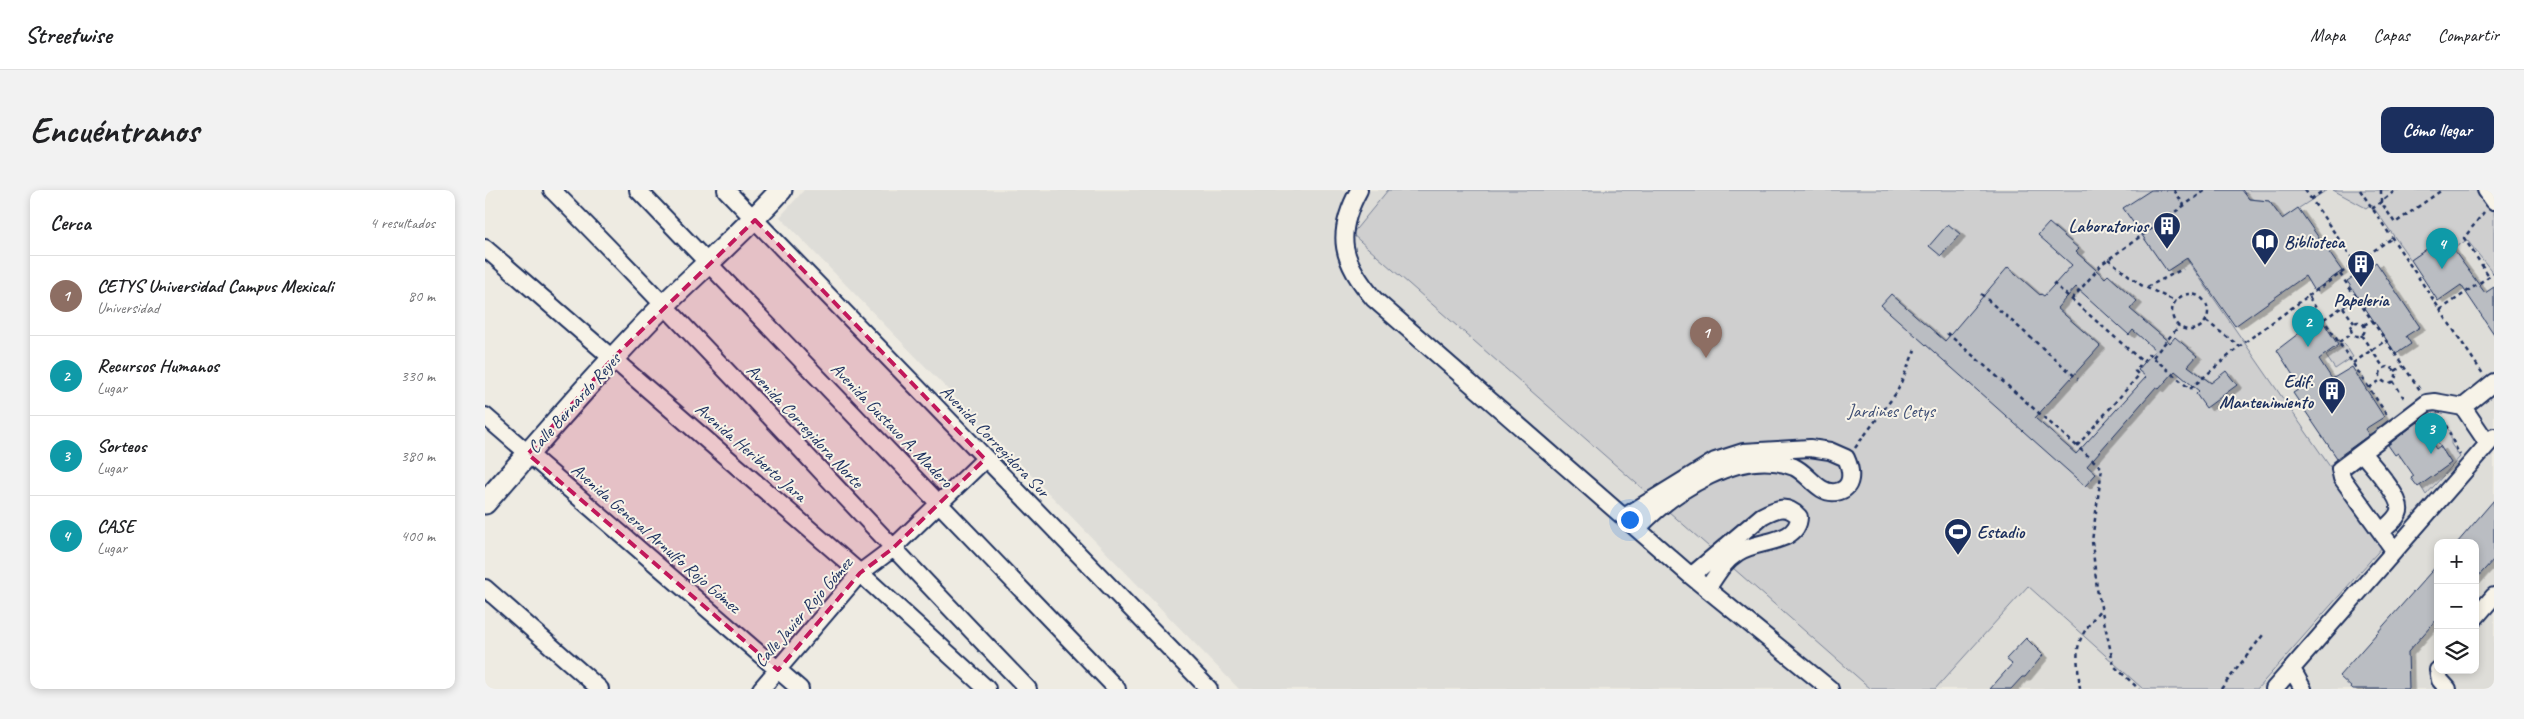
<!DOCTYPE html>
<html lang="es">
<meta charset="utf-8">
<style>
:root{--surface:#fff;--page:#f2f2f2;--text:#202124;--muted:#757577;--line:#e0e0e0;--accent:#1b2f5e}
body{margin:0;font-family:Caveat,sans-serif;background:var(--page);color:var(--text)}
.controls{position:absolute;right:15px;bottom:15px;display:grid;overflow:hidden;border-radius:10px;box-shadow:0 2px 8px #0003}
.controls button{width:45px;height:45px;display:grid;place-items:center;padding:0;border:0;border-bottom:1px solid var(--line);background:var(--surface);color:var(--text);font:25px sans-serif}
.you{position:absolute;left:1144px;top:329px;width:18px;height:18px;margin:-12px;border:4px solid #fff;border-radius:50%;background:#1a73e8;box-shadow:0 0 0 8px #1a73e833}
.badge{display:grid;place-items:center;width:32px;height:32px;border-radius:50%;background:var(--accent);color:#fff;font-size:16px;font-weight:700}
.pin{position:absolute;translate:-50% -41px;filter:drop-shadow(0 1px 2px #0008)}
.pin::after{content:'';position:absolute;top:26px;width:18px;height:15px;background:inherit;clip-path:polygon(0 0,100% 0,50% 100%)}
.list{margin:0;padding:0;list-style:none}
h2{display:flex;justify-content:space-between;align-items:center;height:65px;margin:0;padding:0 20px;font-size:21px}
h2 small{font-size:16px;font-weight:400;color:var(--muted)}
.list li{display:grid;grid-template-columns:32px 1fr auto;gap:15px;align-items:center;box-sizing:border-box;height:80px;padding:0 20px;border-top:1px solid var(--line)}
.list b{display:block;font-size:19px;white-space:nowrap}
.list p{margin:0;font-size:16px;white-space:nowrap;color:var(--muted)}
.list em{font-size:16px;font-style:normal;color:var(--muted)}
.icon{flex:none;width:28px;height:28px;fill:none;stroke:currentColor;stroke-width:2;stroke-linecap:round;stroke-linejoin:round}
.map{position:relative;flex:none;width:2009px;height:499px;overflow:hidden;border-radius:10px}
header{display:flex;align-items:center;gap:30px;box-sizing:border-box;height:70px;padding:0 25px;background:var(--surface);border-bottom:1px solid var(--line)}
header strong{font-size:24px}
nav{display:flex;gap:28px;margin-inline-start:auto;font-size:18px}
.intro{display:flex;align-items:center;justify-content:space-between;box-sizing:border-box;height:120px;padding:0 30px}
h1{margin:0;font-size:35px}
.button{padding:12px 22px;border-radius:10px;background:var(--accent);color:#fff;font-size:18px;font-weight:700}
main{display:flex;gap:30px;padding:0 30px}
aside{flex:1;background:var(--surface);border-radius:10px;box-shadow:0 2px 8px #0003}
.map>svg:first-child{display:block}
.built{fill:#deddd8;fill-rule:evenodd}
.green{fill:#cfcfcf;stroke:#757f96}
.building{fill:#babdc2;stroke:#1b2f5e;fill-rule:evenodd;filter:url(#shadow)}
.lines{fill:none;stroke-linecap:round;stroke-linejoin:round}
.minor-casing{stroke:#1b2f5e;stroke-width:20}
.major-casing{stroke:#1b2f5e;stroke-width:25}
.path{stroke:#1b2f5e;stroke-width:2.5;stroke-dasharray:4 4;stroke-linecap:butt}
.minor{stroke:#f7f3e8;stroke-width:16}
.major{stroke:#f7f3e8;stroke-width:21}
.marked{fill:#c2185b;fill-opacity:0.2;stroke:#c2185b;stroke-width:4;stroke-dasharray:10 6;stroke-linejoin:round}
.labels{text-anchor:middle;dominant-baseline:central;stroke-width:4;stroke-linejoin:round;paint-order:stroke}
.poi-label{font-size:18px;font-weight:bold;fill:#1b2f5e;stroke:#f7f3e8;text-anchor:end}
.street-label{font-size:18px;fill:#1b2f5e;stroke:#f7f3e8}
.park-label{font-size:18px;fill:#3f4f75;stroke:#f7f3e8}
</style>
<header>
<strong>Streetwise</strong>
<nav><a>Mapa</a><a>Capas</a><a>Compartir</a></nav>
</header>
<div class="intro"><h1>Encuéntranos</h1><a class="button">Cómo llegar</a></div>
<main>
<aside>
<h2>Cerca<small>4 resultados</small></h2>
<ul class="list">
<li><span class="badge" style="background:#8d6e63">1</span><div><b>CETYS Universidad Campus Mexicali</b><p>Universidad</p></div><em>80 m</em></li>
<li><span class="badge" style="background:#0f9aa8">2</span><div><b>Recursos Humanos</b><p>Lugar</p></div><em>330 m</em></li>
<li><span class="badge" style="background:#0f9aa8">3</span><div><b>Sorteos</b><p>Lugar</p></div><em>380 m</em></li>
<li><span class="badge" style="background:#0f9aa8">4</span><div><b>CASE</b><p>Lugar</p></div><em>400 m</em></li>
</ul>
</aside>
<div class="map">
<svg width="2009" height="499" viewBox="0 0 2009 499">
<defs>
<filter id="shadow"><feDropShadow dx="5.5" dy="3" stdDeviation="0" flood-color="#0004"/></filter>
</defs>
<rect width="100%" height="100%" fill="#eeebe2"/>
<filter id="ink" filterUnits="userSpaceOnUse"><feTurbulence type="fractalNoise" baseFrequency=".02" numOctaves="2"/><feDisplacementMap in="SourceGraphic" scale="10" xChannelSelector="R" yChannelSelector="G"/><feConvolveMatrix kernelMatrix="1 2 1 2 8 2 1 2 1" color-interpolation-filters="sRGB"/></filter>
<g filter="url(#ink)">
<path class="built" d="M319,0H2009V499H754L295,27ZM1953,353H1990V480H1953Z"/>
<path class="green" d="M903,0H1666L1682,81L1701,68L1899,355L1772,499H1658L1543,396L1450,499H1386L867,44Z
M1757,0H1842L1797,29L1784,11L1764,9Z
M1848,0H1998L2009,16V84L1982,50L1968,59L1959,47L1926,70L1886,14L1881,18Z
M1859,153L1868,167L1850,179L1841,166Z
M1948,219L1951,221L1959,234L1945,243L1935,228Z
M1962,238L1966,243V254L1975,267L1941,305L1935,295L1966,273L1948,245Z"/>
<path class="building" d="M1666,0H1757L1764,9L1784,11L1797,29L1813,18L1857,81L1829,101L1820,86L1750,136L1702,68L1682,81L1638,18Z
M1564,33L1594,59L1591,62L1620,88L1623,85L1652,111L1645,119L1685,153L1690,147L1712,166L1703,176L1726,193L1741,181L1752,195L1721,218L1711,204L1714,201L1690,181L1674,199L1671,197L1602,276L1611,284L1600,296L1396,115L1406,104L1460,151L1523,77L1555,105L1556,104L1559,106L1587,75L1553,45ZM1591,97L1644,145L1648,140L1670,160L1653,180L1661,187L1591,264L1550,228L1615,156L1572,118Z
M1463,34L1475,44L1456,66L1444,56Z
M1959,47L2000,103L2009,97V144L1976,95L1953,111L1926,70Z
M1891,72L1935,137L1921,146L1926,154L1911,164L1862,91Z
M1835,127L1853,155L1834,169L1847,189L1867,177L1899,227L1880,239L1884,245L1852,268L1808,203L1816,198L1792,160Z
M1933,232L1951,259L1955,256L1966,273L1933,297L1926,288L1929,286L1913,263L1910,265L1903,255Z
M2009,310V369L1990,390V353H1972Z
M1953,374V428L1923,462L1924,499H1868L1854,486Z
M1541,448L1558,465L1540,487H1537L1526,499H1505L1527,474L1521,469Z"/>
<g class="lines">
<defs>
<path id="minor" d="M67,0C229,163 383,334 543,499
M153,0L632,499
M241,0L724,499
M874,0C849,46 857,71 889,109L1206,386L1345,499
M2001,0L2009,11
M0,58L375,383L502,499
M0,226L315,499
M2003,254L1978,217L2009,192
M1877,263C1886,274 1917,307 1914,321C1912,329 1902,336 1896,342
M1139,327L1230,271L1258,262L1325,258L1345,261L1361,268C1367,281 1369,299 1351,302C1334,305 1323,283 1309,277C1256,256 1188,301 1153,338
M1909,360L1857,288L1855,279L1942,213L1950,212L1978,217
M1206,386L1277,326C1292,318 1302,314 1314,327C1313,355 1271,349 1252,363C1238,372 1231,386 1222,399
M0,398L115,499
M1990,428L2009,406
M1807,479L1818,499
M1953,480L1955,490L1963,499
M276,499L375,383L407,359L500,269
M1789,499L2009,247"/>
<path id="major" d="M0,313C59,246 117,177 180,114C219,76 260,40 296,0"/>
</defs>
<use href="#minor" class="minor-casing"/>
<use href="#major" class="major-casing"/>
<path class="path" d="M1689,0L1699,15
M1820,0L1871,74
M1875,0L1998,184
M1896,0V12L1910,33L1957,0
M1826,9L1839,0
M1887,19L1911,0
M1999,22L1979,48L2004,86
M1623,69L1656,95L1690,111
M1855,84L1935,200
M1568,93L1658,172
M1662,97L1698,79
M1687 122a18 18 0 1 1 36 0a18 18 0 1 1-36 0Z
M1496,104L1593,189
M1823,106L1907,48
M1587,109L1618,73L1721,0
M1858,117L1869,133
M1955,120L2009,83
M1839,129L1871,108
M1721,131L1754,156
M1866 139a7 7 0 1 1 14 0a7 7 0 1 1-14 0Z
M1879,135L1887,130
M1462,143L1617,278L1607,351L1612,399L1629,476L1654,499
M1876,145L1899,178
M1854,152L1867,143
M1668,167L1694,136
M1868,173L1901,150
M1895 185a8 8 0 1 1 16 0a8 8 0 1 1-16 0Z
M1910,181L1918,176
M1908,191L1921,211
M1884,198L1897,189
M1957,228C1965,241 1967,252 1975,265
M1592,256L1654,185L1650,181L1664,164L1705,199L1755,156L1823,106L1902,225
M1370,258L1412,202L1430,160
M1595,499C1591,457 1588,454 1615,420
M1736,499L1778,445"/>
<use href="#minor" class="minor"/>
<use href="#major" class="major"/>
</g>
</g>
<path class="marked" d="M270,30L500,269L407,359L375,383L293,480L43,264L127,169Z"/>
<defs>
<symbol id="building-pin" viewBox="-11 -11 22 30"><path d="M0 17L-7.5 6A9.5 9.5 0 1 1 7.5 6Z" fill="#1b2f5e" stroke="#f7f3e8"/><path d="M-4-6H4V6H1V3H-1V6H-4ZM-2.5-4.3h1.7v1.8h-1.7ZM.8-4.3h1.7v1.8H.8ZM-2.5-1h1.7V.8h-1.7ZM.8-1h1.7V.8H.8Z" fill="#fff"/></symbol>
<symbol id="library-pin" viewBox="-11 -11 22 30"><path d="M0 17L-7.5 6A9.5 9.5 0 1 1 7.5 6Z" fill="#1b2f5e" stroke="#f7f3e8"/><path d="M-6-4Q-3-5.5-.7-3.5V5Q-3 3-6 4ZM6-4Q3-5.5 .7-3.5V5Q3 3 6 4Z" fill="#fff"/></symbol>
<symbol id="stadium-pin" viewBox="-11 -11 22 30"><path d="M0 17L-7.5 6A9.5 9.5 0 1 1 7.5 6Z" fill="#1b2f5e" stroke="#f7f3e8"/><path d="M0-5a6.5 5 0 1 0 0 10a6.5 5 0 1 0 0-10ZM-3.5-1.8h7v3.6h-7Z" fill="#fff"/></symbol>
</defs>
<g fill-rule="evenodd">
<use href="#building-pin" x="1666" y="20" width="32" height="43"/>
<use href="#library-pin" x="1764" y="36" width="32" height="43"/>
<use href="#building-pin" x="1860" y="58" width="32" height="43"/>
<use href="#building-pin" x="1831" y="185" width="32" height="43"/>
<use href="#stadium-pin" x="1457" y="326" width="32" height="43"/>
</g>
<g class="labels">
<g class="poi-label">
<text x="1663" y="36">Laboratorios</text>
<text x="1799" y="52" text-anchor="start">Biblioteca</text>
<text x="1876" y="110" text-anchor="middle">Papeleria</text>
<text x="1828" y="191">Edif.<tspan x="1828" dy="21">Mantenimiento</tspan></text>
<text x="1492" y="342" text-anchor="start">Estadio</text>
</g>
<g class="street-label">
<text transform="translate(89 213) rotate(-48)">Calle Bernardo Reyes</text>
<text transform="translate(407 235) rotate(46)">Avenida Gustavo A. Madero</text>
<text transform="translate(320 236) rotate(47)">Avenida Corregidora Norte</text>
<text transform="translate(510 251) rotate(46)">Avenida Corregidora Sur</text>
<text transform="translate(266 262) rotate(41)">Avenida Heriberto Jara</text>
<text transform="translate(171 348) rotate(41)">Avenida General Arnulfo Rojo Gómez</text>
<text transform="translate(318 422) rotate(-49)">Calle Javier Rojo Gómez</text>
</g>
<g class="park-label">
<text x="1406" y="221">Jardines Cetys</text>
</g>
</g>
</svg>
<div class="controls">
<button>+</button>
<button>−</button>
<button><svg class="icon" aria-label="layers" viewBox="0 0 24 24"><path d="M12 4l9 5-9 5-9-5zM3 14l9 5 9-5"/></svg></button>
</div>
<div class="you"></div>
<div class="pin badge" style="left:1221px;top:168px;background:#8d6e63">1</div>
<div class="pin badge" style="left:1823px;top:157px;background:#0f9aa8">2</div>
<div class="pin badge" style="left:1946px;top:264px;background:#0f9aa8">3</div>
<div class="pin badge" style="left:1957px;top:79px;background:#0f9aa8">4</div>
</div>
</main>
